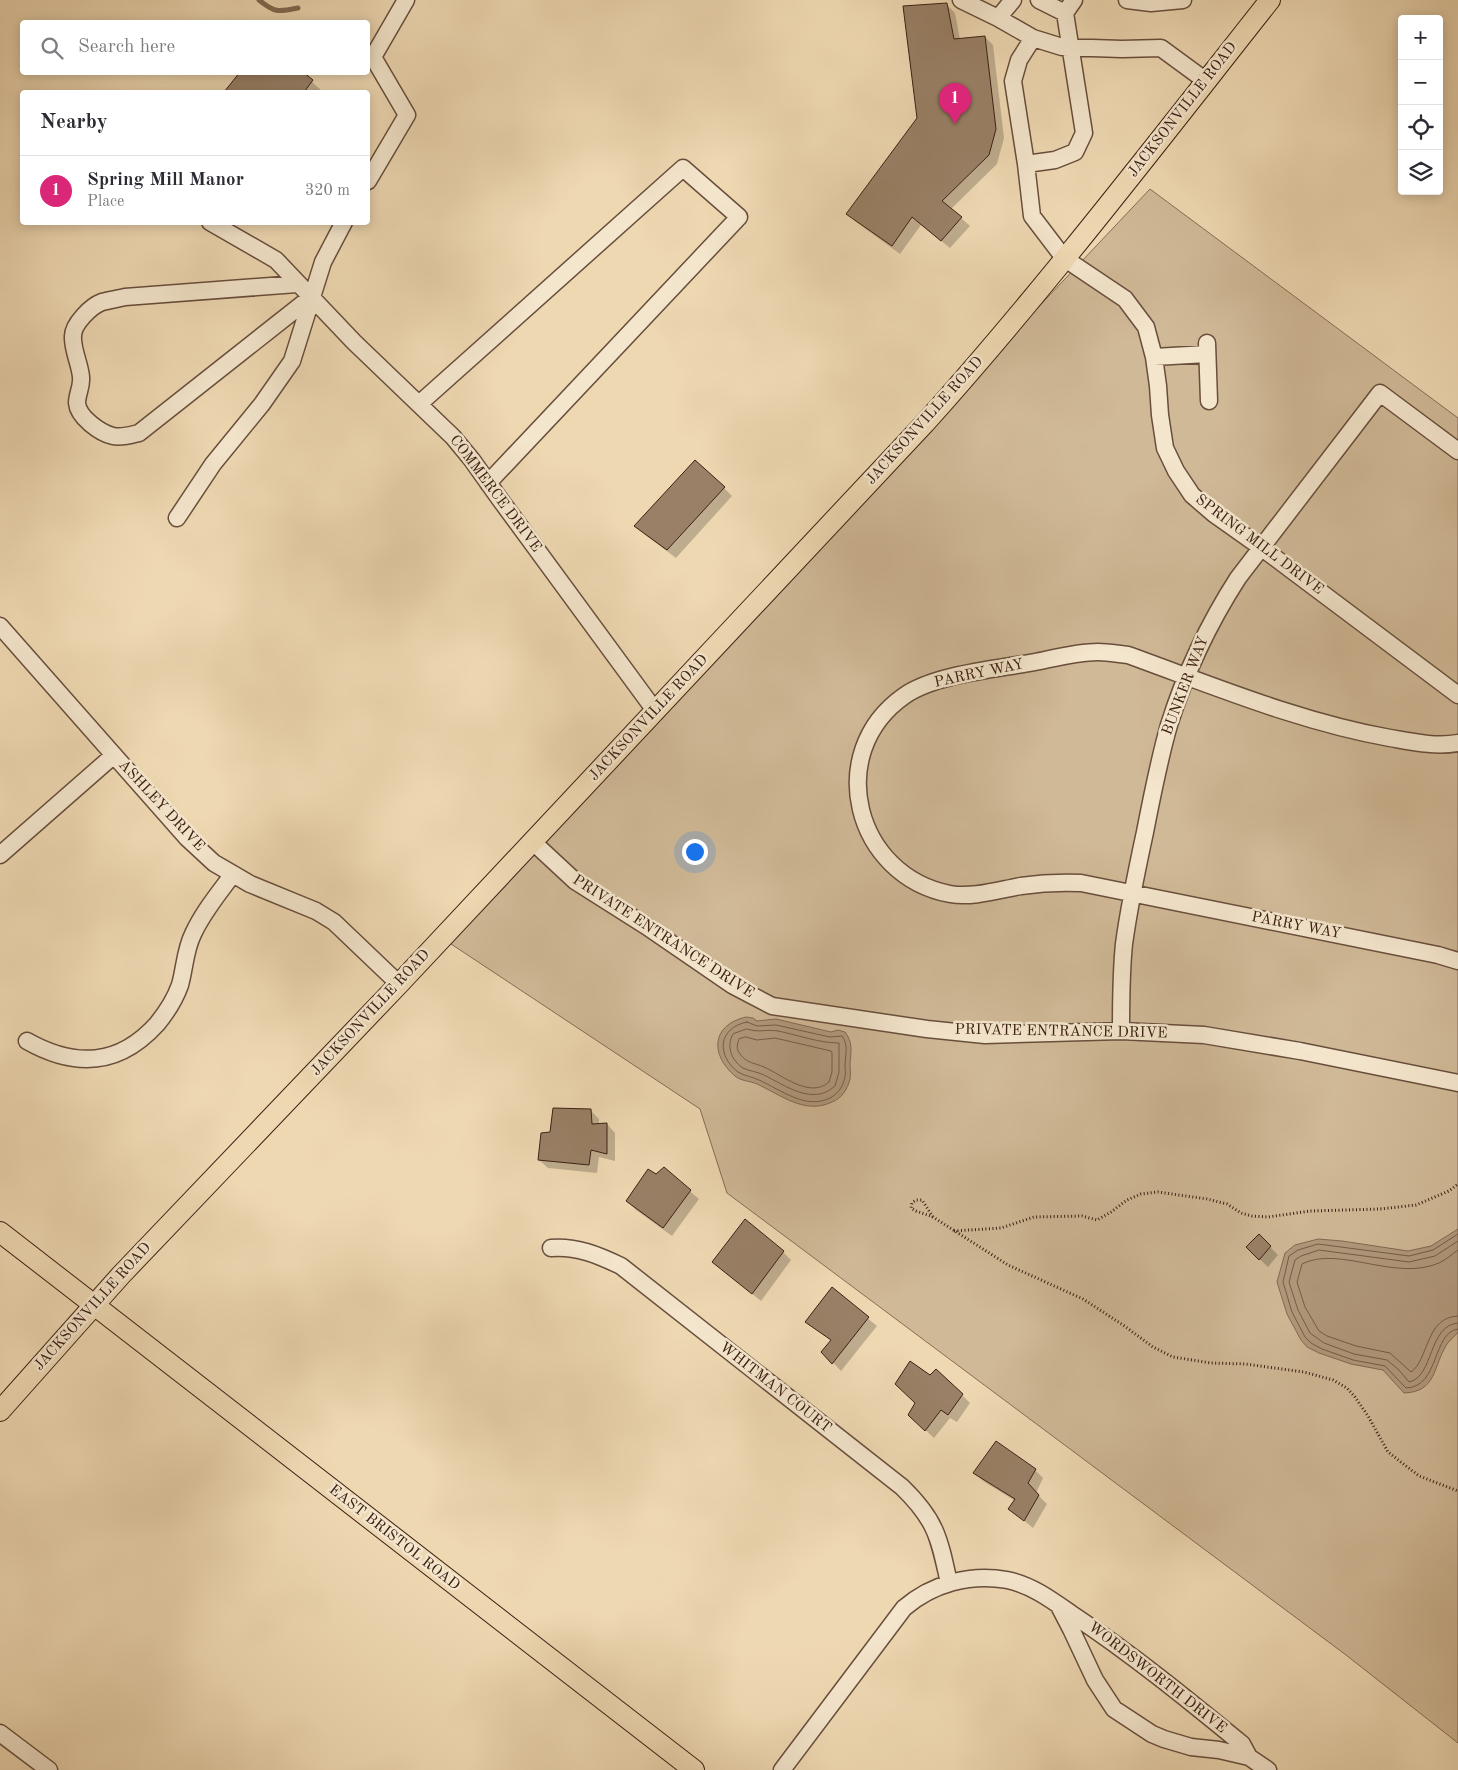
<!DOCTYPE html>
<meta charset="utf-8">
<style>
:root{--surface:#fff;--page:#f7f7f7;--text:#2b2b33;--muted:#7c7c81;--line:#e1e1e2;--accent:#db2777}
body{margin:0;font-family:"Old Standard TT",serif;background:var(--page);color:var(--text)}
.controls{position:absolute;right:15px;top:15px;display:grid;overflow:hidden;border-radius:5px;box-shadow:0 2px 12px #0003}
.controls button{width:45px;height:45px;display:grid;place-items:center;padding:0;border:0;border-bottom:1px solid var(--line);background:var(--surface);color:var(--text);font:25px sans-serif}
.you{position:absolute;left:694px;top:851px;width:18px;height:18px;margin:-12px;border:4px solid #fff;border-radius:50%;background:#1a73e8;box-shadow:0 0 0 8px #1a73e833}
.badge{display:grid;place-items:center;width:32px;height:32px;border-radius:50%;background:var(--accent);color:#fff;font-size:16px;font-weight:700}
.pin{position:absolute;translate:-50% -41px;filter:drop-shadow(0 1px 2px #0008)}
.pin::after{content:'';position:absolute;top:26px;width:18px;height:15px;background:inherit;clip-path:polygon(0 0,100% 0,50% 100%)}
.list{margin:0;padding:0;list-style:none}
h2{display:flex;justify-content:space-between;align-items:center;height:65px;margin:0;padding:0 20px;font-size:21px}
h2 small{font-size:16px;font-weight:400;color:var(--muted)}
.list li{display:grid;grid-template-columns:32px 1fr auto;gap:15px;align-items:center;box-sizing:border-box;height:70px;padding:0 20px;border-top:1px solid var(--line)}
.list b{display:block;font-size:19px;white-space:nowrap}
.list p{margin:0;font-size:16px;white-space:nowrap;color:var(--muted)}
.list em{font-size:16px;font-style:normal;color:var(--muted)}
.icon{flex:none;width:28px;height:28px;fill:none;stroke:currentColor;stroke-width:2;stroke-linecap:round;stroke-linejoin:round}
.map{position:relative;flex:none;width:1458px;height:1770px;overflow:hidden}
.search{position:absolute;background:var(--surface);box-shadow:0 2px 12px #0003;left:20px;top:20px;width:350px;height:55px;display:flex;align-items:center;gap:12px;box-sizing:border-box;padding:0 18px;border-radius:5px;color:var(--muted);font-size:19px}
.panel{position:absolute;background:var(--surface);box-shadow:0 2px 12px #0003;left:20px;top:90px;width:350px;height:135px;border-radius:5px}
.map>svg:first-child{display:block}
.green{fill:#d0b997;stroke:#866c56}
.water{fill:#b1997c;stroke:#826952}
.shadow{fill:#0003}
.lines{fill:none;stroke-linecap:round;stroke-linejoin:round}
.shore{stroke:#765c48;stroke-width:1}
.stream{stroke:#826952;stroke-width:5}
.building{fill:#998066;stroke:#3c2014}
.minor-casing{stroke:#684e3c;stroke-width:19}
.major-casing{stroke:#3c2014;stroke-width:22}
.path{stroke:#3c2014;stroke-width:3;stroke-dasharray:1 2.5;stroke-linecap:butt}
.minor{stroke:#f4e6cd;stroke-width:16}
.major{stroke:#eed8b2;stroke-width:20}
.labels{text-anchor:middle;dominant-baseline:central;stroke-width:5;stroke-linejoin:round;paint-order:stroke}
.street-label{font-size:15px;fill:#3c2014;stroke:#f4e6cd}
</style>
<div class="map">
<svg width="1458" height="1770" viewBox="0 0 1458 1770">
<rect width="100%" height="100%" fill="#eed8b2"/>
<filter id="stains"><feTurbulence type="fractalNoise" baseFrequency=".004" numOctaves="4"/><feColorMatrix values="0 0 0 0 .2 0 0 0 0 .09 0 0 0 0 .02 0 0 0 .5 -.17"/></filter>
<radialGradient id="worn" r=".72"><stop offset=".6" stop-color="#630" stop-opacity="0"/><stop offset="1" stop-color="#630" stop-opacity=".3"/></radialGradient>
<path class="green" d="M1150,189L1458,418V1743L1346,1655L727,1193L700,1109L442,938Z"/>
<path class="water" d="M746,1017L753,1018L757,1021L776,1019L831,1032L838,1030L845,1032C853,1042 851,1051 850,1064C850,1069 851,1074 850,1079C847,1090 842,1098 832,1102C805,1115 781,1095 757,1084C750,1081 741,1081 735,1076C710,1055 711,1025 746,1017Z
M1458,1229V1332C1455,1336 1450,1340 1447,1344C1433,1366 1437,1392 1404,1393L1383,1370L1351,1364L1319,1353L1307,1347L1301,1340L1287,1314L1277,1282L1285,1253L1295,1245L1318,1239L1342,1241L1408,1251L1431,1246Z"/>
<path class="shadow" d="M947,5L955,13L960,40L985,37L993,45L1004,138L997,164L951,209L970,226L950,248L921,225L900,254L856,222L848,214L919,119Z
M241,72H301L321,90L318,92H226Z
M724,488L732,496L676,558L644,534L635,526Z
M591,1111L599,1119V1125L607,1124L615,1133V1161L599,1157L597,1173L548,1168L539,1160L551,1134Z
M664,1169L699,1199L672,1236L636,1210L627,1201Z
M1259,1236L1278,1255L1268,1267L1247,1247Z
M783,1252L791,1260L761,1301L722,1270Z
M832,1289L877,1326L841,1371L823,1352L832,1341L807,1321Z
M930,1376L962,1395L970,1403L957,1422L950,1418L934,1438L918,1423Z
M1035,1470L1043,1478L1036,1493L1047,1504L1033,1528L1010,1509L1015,1501L983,1481L974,1473Z"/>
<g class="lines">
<path class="shore" d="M747,1022L757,1026L776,1025L830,1037L842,1036C849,1045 845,1055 845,1066C845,1070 846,1073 845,1077C843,1086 839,1093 830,1098C806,1110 781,1090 759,1080C753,1077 744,1076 738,1072C716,1055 718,1028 747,1022Z
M747,1029C759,1033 766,1029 778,1031C798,1035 819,1043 839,1043V1072L835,1086C813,1106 786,1086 764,1075C758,1072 749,1071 743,1068C731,1060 726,1046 733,1034Z
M746,1037L757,1040L775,1038L831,1051L832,1053V1072L829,1082C810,1099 782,1075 764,1067C755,1063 746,1063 740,1054C736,1049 737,1045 739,1039Z
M1458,1234L1433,1250L1409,1256L1318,1244L1298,1250L1289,1256L1283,1282L1292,1312L1305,1337L1311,1343L1322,1349L1353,1360L1385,1366L1406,1388C1440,1387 1432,1332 1458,1329
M1458,1241L1435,1256L1409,1262L1319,1250L1301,1256L1295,1260L1289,1282L1298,1310L1310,1333L1324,1343L1354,1354L1387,1360L1399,1370L1409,1382C1434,1377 1428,1325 1458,1323
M1458,1250C1452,1254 1446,1260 1439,1263C1395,1282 1339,1245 1302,1264L1297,1282L1305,1307L1319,1331L1327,1336L1356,1346L1390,1353L1411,1372C1429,1360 1425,1317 1458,1316"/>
<path class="stream" d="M259,0C275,13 278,12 298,8"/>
</g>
<path class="building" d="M947,3L954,39L985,36L996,129L989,155L942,201L962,217L941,241L912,217L892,246L846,214L917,118L903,6Z
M240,72H303L313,80L304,92H224Z
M695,460L725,487L667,550L634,526Z
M553,1108L591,1109L592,1124L607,1123V1154L591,1150L589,1165L538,1160L541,1133L550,1132Z
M664,1167L691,1190L663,1228L626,1201L648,1169L656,1174Z
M745,1219L784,1251L752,1294L712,1262Z
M1259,1234L1271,1246L1259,1260L1246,1247Z
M832,1287L869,1317L832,1364L821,1352L831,1340L805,1322Z
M910,1361L930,1375L936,1369L963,1394L948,1415L941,1410L925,1431L908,1415L915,1403L895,1384Z
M996,1441L1036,1469L1028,1483L1039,1495L1024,1521L1008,1509L1015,1499L973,1473Z"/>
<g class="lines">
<defs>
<path id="minor" d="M961,0L998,18L1013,0
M1039,0L1065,13L1074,0
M1127,0L1151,3L1183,0
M998,18L1033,38L1062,47L1122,49L1161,48L1206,81
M1033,38L1019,60L1013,81L1026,164L1032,216L1064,258L1125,299L1146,327L1154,357L1158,386L1160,415L1165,448L1176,471L1192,495L1214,514L1262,548L1458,695
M1026,164L1055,160L1075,152L1084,133L1065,13
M368,181L407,115L373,57L406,0
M210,222L276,260L354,342L453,437L472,460L499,498L656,712
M297,284L125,297C117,299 109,300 102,302C91,306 73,324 73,336C72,349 80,364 81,377C82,387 77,394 77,403C78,417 100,433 113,436C121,438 131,435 139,433L310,298
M1207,343L1209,401
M1154,357L1207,354
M419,404L683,168L739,217L488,483
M177,518L213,464L262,404L292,361L323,262L344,222
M0,626L187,838L214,863L233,874L250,884L316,911L334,922L399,984
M1458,743C1435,747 1413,742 1390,738C1300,722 1214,686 1128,655C1118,654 1108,652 1098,652C1077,652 1055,658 1035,662C998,669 935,674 904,696C823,753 855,876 950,894C973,898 998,890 1021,886C1041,883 1060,882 1081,883L1438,955L1458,961
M533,842L575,881L646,926L732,985L772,1006L927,1029L985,1035L1121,1031L1204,1035L1300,1051L1458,1083
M0,855L114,755
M1121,1031C1121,1002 1121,973 1124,944C1129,907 1137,869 1145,832C1152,796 1159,760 1169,725C1185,674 1209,623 1238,578L1380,393L1458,451
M27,1041C75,1068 119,1066 157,1024C166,1013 175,999 180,985C185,967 185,950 193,934C203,912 219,893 233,874
M551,1248C577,1246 598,1255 621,1266L902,1487C936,1520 939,1537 949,1583
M1059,1606L1071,1629L1095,1680L1114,1709L1152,1734L1164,1739L1191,1747L1219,1750L1249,1757L1268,1770
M0,1733L49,1770
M782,1770L904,1608C932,1584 970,1573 1007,1580C1032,1585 1053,1601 1073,1615C1132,1654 1187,1699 1242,1744L1249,1757"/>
<path id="major" d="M0,1232L694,1770
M0,1411L121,1275L399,984L925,423C1046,288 1157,143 1270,0"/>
</defs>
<use href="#minor" class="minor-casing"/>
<use href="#major" class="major-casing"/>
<path class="path" d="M933,1217L922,1200H916L912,1203L911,1208L916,1211L933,1217L1008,1265L1083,1299L1123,1325L1153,1347L1173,1357L1211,1363L1245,1364L1304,1372L1333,1380L1347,1388L1355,1397L1368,1416L1388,1452L1419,1476L1458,1491
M954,1231L1001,1228L1034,1217L1082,1216L1097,1220L1111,1212L1127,1200L1141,1194L1158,1192L1207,1199L1227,1204L1241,1213L1252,1216L1268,1217L1310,1211L1380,1209L1416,1205L1449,1191L1458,1184"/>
<use href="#minor" class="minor"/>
<use href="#major" class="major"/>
</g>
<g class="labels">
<g class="street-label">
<text transform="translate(1183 110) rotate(-52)">JACKSONVILLE ROAD</text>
<text transform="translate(925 421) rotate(-48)">JACKSONVILLE ROAD</text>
<text transform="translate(495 494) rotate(53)">COMMERCE DRIVE</text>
<text transform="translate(1259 545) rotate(37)">SPRING MILL DRIVE</text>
<text transform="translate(979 674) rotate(-12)">PARRY WAY</text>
<text transform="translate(1186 686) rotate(-69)">BUNKER WAY</text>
<text transform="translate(649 718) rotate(-47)">JACKSONVILLE ROAD</text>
<text transform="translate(161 806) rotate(47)">ASHLEY DRIVE</text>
<text transform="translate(1296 926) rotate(11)">PARRY WAY</text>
<text transform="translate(663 937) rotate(33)">PRIVATE ENTRANCE DRIVE</text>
<text transform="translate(371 1013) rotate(-47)">JACKSONVILLE ROAD</text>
<text transform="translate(1061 1032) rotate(1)">PRIVATE ENTRANCE DRIVE</text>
<text transform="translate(93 1307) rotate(-48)">JACKSONVILLE ROAD</text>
<text transform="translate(775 1388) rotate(38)">WHITMAN COURT</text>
<text transform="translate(394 1538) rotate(38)">EAST BRISTOL ROAD</text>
<text transform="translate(1157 1678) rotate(38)">WORDSWORTH DRIVE</text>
</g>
</g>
<rect width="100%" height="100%" filter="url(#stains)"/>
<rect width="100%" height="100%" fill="url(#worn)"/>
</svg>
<div class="controls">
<button>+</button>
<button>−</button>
<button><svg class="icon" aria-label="locate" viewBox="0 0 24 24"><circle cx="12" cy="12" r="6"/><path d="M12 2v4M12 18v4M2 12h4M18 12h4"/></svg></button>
<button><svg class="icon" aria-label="layers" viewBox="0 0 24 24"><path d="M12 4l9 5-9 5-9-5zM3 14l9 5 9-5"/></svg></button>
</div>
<div class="you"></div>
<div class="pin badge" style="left:955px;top:124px">1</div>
<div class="search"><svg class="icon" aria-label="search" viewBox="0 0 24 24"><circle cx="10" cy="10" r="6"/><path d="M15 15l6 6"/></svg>Search here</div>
<section class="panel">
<h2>Nearby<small></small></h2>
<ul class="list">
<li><span class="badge">1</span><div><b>Spring Mill Manor</b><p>Place</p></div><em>320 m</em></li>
</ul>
</section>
</div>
